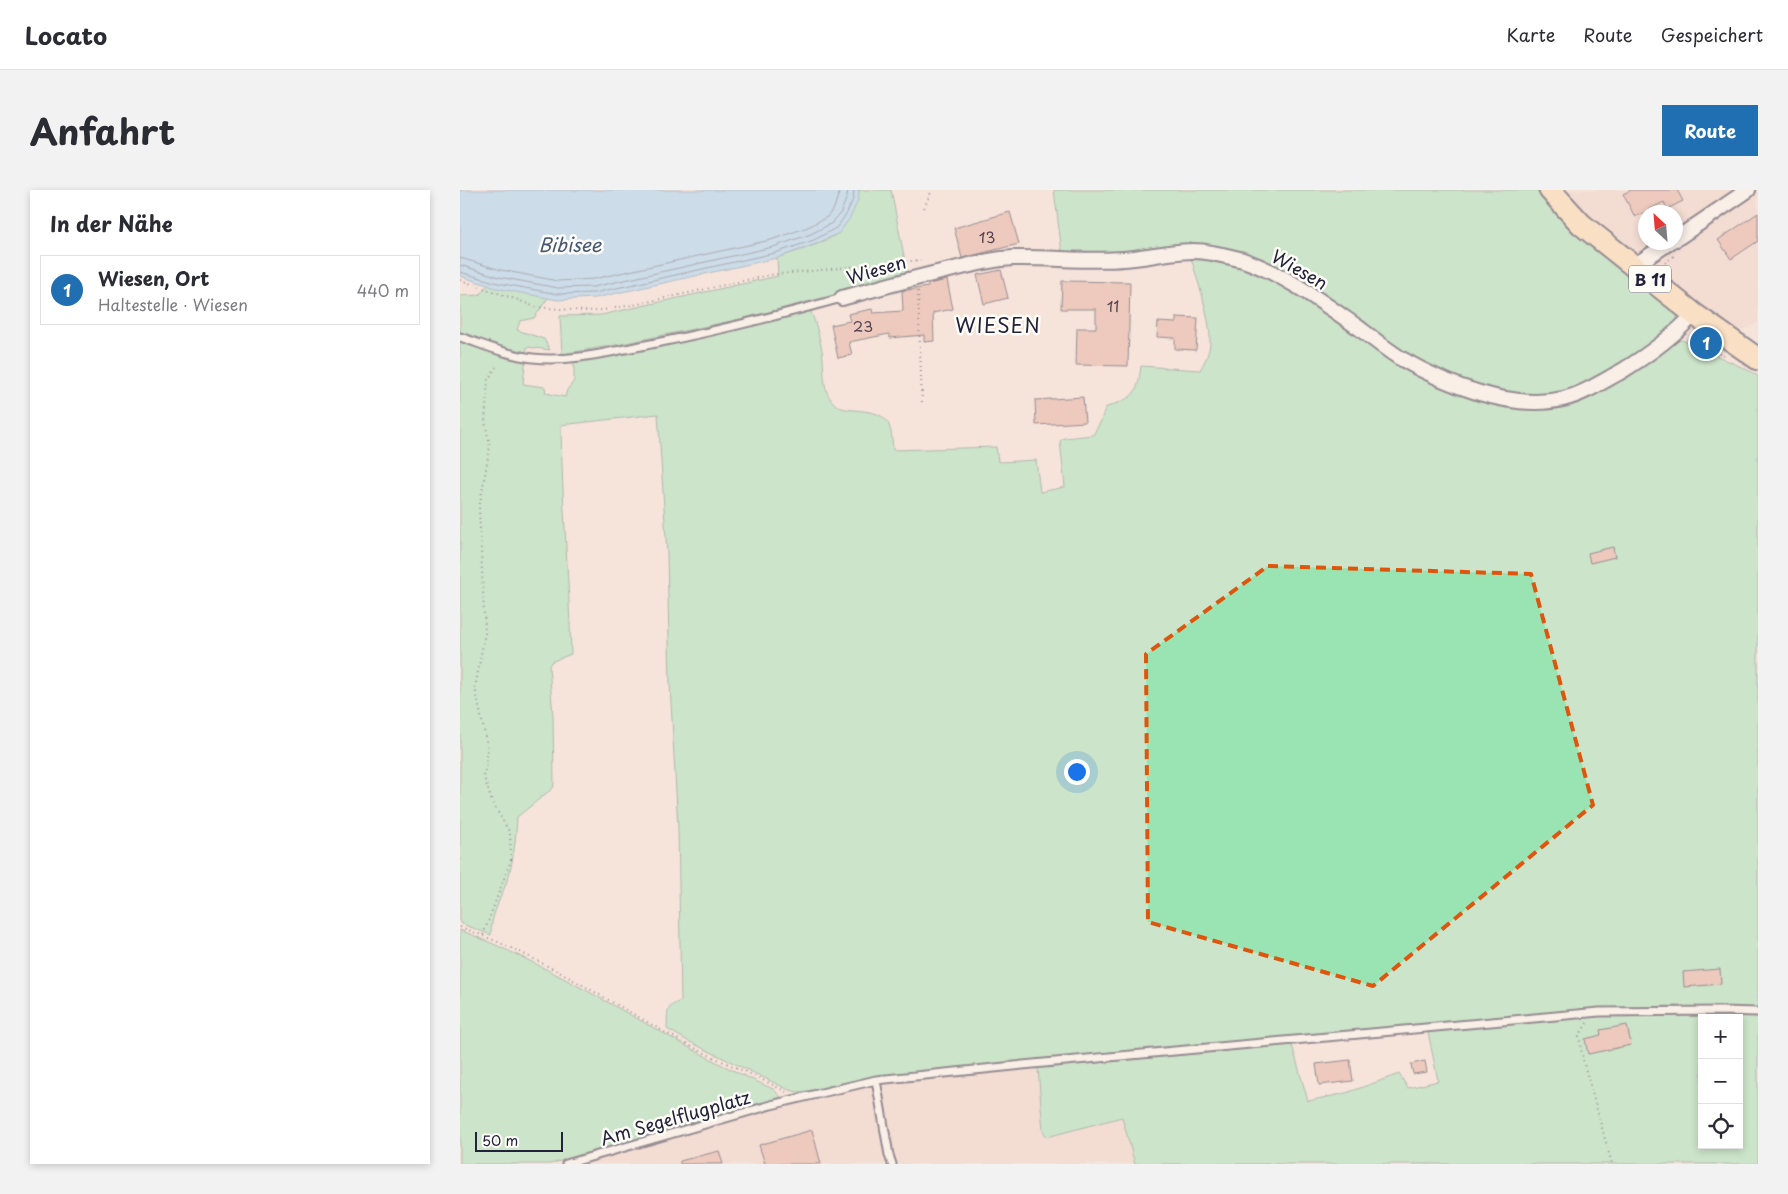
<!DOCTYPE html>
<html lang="de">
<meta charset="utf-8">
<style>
:root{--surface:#fff;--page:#f2f2f3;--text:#2b2b33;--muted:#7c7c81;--line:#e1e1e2;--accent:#1f6fb2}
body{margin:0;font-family:"Playpen Sans",sans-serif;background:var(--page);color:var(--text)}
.controls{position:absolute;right:15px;bottom:15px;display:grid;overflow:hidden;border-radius:0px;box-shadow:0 2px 8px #0003}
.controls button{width:45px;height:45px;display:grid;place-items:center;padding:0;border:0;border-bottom:1px solid var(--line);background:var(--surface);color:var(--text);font:25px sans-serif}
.compass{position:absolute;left:1178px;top:15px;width:45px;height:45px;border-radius:50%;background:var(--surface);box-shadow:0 2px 8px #0003;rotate:334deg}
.scale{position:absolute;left:15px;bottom:12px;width:88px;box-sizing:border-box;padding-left:5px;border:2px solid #22223b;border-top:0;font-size:14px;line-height:18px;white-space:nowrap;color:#22223b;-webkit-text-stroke:4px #fdfcf7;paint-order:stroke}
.you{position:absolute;left:616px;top:581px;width:18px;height:18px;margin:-12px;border:4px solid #fff;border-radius:50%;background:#1a73e8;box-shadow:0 0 0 8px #1a73e833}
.badge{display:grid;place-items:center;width:32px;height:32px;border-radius:50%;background:var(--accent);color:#fff;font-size:16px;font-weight:700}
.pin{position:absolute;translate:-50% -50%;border:2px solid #fff;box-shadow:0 1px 5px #0006}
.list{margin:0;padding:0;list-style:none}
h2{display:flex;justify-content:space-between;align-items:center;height:65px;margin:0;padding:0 20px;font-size:21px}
h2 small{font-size:16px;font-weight:400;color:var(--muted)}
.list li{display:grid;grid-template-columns:32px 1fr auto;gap:15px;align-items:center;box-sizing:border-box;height:70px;margin:0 10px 10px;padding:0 10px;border:1px solid var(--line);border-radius:0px}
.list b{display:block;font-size:19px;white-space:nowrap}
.list p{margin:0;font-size:16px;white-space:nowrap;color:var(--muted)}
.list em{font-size:16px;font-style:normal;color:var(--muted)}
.icon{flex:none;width:28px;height:28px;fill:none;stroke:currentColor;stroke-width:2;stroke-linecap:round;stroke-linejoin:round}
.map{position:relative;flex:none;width:1298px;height:974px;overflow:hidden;border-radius:0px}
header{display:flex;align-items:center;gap:30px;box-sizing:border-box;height:70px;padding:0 25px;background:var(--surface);border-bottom:1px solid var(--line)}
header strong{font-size:24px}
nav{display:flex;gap:28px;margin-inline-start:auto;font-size:18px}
.intro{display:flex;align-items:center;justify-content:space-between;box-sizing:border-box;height:120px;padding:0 30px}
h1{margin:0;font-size:35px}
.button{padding:12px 22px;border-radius:0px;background:var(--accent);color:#fff;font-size:18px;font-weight:700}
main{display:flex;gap:30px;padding:0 30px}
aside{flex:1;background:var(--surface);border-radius:0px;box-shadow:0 2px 8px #0003}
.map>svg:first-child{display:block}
.built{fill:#efd3c7;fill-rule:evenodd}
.green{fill:#9ae4b4;stroke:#5e8378;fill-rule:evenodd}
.water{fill:#99d2f8;stroke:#698cac}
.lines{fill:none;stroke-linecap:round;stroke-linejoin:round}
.shore{stroke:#526887;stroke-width:1}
.building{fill:#e2ab99;stroke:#22223b}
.service-casing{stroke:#22223b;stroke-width:11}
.minor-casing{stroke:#22223b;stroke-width:18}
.primary-casing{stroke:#22223b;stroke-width:25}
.path{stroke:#22223b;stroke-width:2;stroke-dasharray:1 4;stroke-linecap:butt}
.service{stroke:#fdfcf7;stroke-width:7}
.minor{stroke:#fdfcf7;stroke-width:14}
.primary{stroke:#fddcac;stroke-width:21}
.marked{fill:none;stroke:#de560e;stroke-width:4;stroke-dasharray:10 6;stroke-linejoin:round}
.labels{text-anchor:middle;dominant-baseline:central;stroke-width:5;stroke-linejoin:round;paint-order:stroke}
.number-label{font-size:15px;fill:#524452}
.shield{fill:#fdfcf7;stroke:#646373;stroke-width:1}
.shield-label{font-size:16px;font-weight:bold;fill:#22223b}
.street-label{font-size:18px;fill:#22223b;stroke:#fdfcf7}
.water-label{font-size:19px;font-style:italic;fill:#465774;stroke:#fdfcf7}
.quarter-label{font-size:20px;letter-spacing:1px;fill:#22223b;stroke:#fdfcf7}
</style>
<header>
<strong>Locato</strong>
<nav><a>Karte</a><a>Route</a><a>Gespeichert</a></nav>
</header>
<div class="intro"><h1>Anfahrt</h1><a class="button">Route</a></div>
<main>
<aside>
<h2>In der Nähe<small></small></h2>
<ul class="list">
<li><span class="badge">1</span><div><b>Wiesen, Ort</b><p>Haltestelle · Wiesen</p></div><em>440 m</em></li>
</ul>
</aside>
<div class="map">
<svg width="1298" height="974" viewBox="0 0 1298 974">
<rect width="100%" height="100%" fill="#f5e4db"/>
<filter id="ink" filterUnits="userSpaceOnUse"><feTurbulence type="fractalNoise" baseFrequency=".02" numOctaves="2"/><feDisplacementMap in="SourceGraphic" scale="10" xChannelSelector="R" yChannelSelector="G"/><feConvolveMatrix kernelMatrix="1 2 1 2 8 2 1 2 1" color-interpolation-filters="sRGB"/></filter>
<g filter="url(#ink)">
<path class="built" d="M1100,0H1298V133L1273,144L1150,59ZM1186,22H1216V52H1186Z
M578,878L583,940L587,947L663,927L675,974H118L291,924L391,899L418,894Z"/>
<path class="green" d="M399,0H431L448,86L281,129L161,154L102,164L100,126L141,125L318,86L317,68C331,63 369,52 379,42C386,35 398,10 399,0Z
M594,0H1079C1117,49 1165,87 1217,121V131L1187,160L1112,201L1074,208L1030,201L969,179L821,84L719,59L623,64L604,78Z
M731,68C756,68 779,74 802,84L978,192L1088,214L1216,150H1222L1286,179L1298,186V819L1214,816L1142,818L454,882L391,891L347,901L338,902L329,900L228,851L207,839C208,823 204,817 221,811L218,638L210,494L207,364L198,224L101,235C102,312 109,388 111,464L91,472L89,476L93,526L94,594L93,598L57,627C56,647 54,666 49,685C43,705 30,725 31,745L0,733V106L19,105L32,91L90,105L74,128L60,131L57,140L84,149L90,160L67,157L63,194L85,197L86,203L105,207L107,200L114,191V171L249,146L350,120C356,132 359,147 362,160C365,177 361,199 373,212C379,219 386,219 394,220C427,223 431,228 433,260L536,257L538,271L540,272L576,270L580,302L605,297L600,251L604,248L633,245L641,231L645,218C674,206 677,208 681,176L740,180C745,171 750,162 750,151C751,130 737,89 731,68Z
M0,740C87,774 166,824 247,867C269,879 291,889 313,899L321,907L90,974H0Z
M1163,824H1237L1298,827V974H675L662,927L587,947L583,941L578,878L832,855L848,911L886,903L939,884L948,898L978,891L968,842L1103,828ZM1242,828H1279V955H1242Z"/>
<path class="water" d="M0,0H399L398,10L390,28L379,43L356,54L317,68L135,108L97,110L36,98L0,86Z"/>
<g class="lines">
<path class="shore" d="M0,68L41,80L98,91L133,89L311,50L348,37L367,27L374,18L380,0
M0,75L39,87L98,98L133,97L313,57L351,44L372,33L381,22L387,7L388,0
M0,82L38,93L97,104L134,103L315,63L354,50L376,38L386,25L393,9L394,0"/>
</g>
<path class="building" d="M1171,0H1217L1223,11L1207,19L1204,12L1175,27L1163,4Z
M550,22L559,54L502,68L494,38Z
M1298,23V51L1271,69L1258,50Z
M541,80L548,108L524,114L517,85Z
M487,90L493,119L473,123L474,151L464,152V145L430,148L429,144L389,152L392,165L378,168L371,135L390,131L388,124L412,119L413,123L443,121L442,101L468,97V94Z
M602,91L670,92L668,176L616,175L617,138H636V119H601Z
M716,127L738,128L736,160L715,159V148L697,147L698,132L716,133Z
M623,207L625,232L576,235L575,210Z
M1153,357L1155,367L1130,373L1128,363Z
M1260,779L1261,794L1224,797L1223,782Z
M1167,835L1171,855L1128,864L1125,849L1141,845L1140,840Z
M890,870L893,891L859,895L856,874Z
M965,871L967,882L953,884L951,874Z
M352,940L361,974H305L299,955Z
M259,961L263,974H220V971Z"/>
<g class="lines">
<defs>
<path id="service" d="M0,147C24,155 47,165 73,168C111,172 149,162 186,155C252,142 317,126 382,108
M416,890L429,965L432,974
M106,974L311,915L416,890L573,874L1139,822L1260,821L1298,822"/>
<path id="minor" d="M1216,49L1288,0
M1174,76L1210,52
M382,108C419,98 456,87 494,79C513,74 533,69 553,68C590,67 627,72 664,69C693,67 724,57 752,63C762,65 773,67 783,70C826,85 863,113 899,138C912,148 926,159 940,168C985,194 1051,221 1103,209C1124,204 1143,191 1162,181C1188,165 1213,147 1234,124"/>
<path id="primary" d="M1090,0L1121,34L1234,124L1298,169"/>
</defs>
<use href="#service" class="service-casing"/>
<use href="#minor" class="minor-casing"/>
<use href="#primary" class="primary-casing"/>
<path class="path" d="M464,18L472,0
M1201,76L1215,65
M0,90L58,110L75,117L125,121L143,120L178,114L310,85L461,70
M458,101L462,214
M1227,149L1264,166
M0,737C79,765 149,812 223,852C256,870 292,883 326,902
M23,745L51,670L50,643L32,612L24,587L28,559L15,498L25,443L19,319L30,256L25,232L28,190L36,177
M1127,833L1119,846L1123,870L1152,974"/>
<use href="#service" class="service"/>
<use href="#minor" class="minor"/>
<use href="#primary" class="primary"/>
</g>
</g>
<path d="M0 0H1298V974H0ZM808,376L1071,384L1133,615L913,796L688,732L686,464Z" fill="#f5e4db" fill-opacity=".55" fill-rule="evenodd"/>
<path class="marked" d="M808,376L1071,384L1133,615L913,796L688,732L686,464Z"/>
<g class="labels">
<g class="number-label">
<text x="527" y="46">13</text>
<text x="653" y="115">11</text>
<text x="403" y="135">23</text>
</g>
<rect class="shield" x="1169" y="75.5" width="42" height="27" rx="4"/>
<g class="shield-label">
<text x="1190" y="89">B 11</text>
</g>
<g class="street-label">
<text transform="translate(416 79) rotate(-16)">Wiesen</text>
<text transform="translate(840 79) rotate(30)">Wiesen</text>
<text transform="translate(215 927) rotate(-16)">Am Segelflugplatz</text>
</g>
<g class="water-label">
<text x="110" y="54">Bibisee</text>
</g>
<g class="quarter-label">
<text x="538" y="135">WIESEN</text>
</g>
</g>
</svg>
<div class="controls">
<button>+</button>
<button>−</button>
<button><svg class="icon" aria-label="locate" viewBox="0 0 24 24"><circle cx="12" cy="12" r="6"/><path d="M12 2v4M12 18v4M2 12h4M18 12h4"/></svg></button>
</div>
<svg class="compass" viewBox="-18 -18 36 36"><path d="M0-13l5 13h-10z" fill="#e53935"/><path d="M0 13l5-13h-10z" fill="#7c7c81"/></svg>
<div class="scale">50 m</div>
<div class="you"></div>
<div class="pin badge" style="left:1246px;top:153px">1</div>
</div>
</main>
